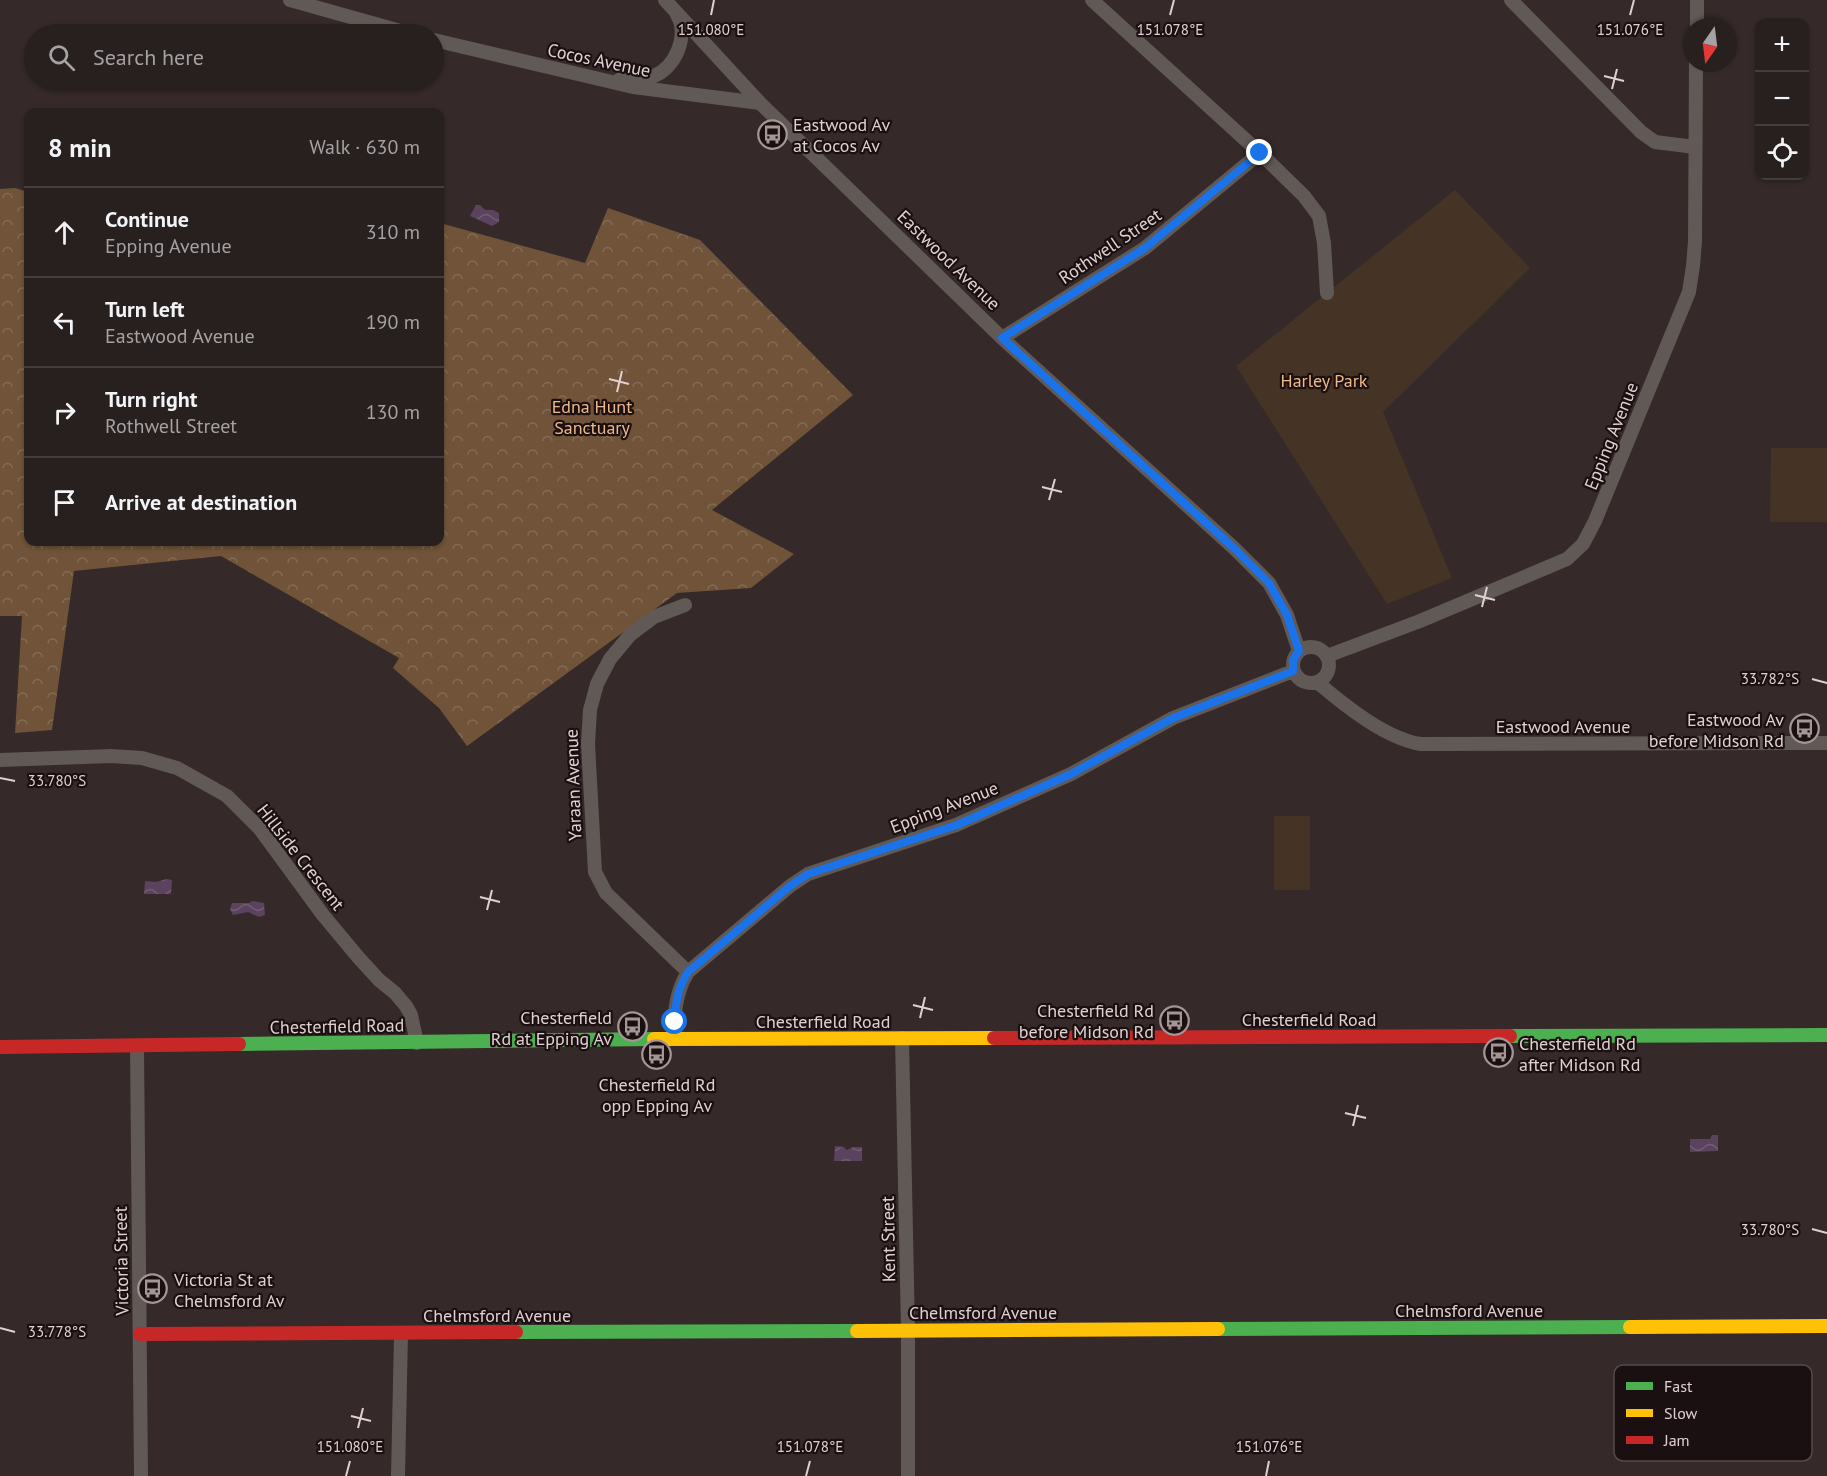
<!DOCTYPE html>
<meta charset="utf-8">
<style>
:root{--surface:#281f1f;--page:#342c2c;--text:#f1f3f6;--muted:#a5a2a4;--line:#443d3d}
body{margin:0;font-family:"PT Sans",sans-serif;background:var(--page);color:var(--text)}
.controls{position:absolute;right:18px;top:18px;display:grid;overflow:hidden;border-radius:12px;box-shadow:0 2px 4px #0004}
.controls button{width:54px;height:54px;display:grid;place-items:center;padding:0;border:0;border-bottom:2px solid var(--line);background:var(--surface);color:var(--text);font:30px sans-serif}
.compass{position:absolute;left:1683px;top:18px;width:54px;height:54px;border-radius:50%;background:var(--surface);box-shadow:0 2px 4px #0004;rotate:194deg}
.stop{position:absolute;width:18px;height:18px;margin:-14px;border:4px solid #1a73e8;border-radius:50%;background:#fff}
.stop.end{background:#1a73e8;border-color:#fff;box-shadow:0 2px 6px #0008}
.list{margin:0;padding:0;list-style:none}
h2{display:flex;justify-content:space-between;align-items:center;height:78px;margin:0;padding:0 24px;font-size:26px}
h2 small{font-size:20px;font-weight:400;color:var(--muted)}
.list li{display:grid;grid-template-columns:39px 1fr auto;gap:18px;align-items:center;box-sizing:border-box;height:90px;padding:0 24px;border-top:2px solid var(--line)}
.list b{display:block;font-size:22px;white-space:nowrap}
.list p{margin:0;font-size:20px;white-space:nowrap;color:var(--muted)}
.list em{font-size:20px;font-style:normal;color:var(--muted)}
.icon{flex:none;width:33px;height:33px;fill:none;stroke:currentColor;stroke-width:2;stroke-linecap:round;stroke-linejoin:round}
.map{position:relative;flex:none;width:1827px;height:1476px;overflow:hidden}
.search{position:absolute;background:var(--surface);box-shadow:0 2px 4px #0004;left:24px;top:24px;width:420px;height:66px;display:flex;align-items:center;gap:15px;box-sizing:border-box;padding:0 21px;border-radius:33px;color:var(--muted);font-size:22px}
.panel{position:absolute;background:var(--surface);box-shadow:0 2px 4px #0004;left:24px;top:108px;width:420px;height:438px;border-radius:12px}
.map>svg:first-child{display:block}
.forest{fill:url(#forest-crowns)}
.park{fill:#453426}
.water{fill:url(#water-waves)}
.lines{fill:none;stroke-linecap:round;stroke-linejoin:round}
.street{stroke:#615956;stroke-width:14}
.fast{stroke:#4caf50;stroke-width:14}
.slow{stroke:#ffc107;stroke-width:14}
.jam{stroke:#c62828;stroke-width:14}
.route{stroke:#1a73e8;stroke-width:8}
.ticks{fill:none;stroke:#e1d0d1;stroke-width:2}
.labels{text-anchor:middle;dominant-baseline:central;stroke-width:4.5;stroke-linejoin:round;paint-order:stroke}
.street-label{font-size:18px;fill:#e1d0d1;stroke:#1b1011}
.poi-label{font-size:18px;fill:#e1d0d1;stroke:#1b1011;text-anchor:start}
.park-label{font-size:18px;fill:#eeb986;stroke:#1b1011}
.key{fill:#1b1011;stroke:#564a4b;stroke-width:1.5}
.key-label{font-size:16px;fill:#e1d0d1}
.ticks-label{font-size:15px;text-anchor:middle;fill:#e1d0d1;stroke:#1b1011;stroke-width:4.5;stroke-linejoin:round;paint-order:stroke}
</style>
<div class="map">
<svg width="1827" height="1476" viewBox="0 0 1827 1476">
<defs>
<pattern id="forest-crowns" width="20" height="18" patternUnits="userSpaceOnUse" patternTransform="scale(1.5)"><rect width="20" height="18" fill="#705339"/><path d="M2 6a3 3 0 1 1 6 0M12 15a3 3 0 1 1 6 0" fill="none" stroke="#846b55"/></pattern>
<pattern id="water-waves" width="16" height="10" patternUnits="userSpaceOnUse" patternTransform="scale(1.5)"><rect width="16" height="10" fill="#5b425f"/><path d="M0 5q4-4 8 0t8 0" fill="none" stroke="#725c75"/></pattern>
</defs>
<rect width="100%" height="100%" fill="#352929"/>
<path class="forest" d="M15,188L28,192V542H440V223L585,263L608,208L700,240L853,395L712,510L794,554L751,588L677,593L467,746L439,708L393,668L399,658L221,556L74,571L52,730L15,733L22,616H0V189Z"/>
<path class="park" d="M1455,190L1530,268L1383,412L1452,578L1387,604L1236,366Z
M1771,448H1827V522H1770Z
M1274,816H1310V890H1274Z"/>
<path class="water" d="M476,205H480L485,210H493L499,213V222L492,226L470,216Z
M167,879L172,880L171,894H144L145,881L156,882Z
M253,901L264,903L265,915L259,917L248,912L233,915L230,909L232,903H249Z
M1712,1135H1718V1151L1690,1152V1139H1710Z
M835,1146L844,1147L847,1150L853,1147H862V1161H834Z"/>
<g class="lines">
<path class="street" d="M290,0L411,34
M665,0L760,103L1002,338L1235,549L1269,583L1287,615L1299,651
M1092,0L1260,153L1304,196L1319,216L1324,243L1327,293
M1511,0L1641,132L1655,142L1695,147
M1697,27V0
M434,40L633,87L760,103
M620,79C632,79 643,80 654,76C676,67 689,35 677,15
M1002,338L1145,248L1260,153
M685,605L654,617L630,635L610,659L597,684L590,710L588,744L595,872L606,893L688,972
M1293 665a18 18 0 1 1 36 0a18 18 0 1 1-36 0Z
M1327,656L1420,621L1567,559L1583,544L1595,521L1689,292L1693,266L1695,241L1696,63
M1317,682C1344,705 1386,739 1421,744L1827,743
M0,760L111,756L142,758L177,768L227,796L260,829L323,915L358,957L379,980L395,993L406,1006L411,1015L417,1043
M902,1038L908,1331V1476
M674,1039C674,1015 675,993 688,972L790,886L808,874L956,825L1071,774L1173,718L1293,671
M137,1046L141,1476
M398,1476L401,1334"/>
<path class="fast" d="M1510,1036L1827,1035
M239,1044L654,1039
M1218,1329L1630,1327
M516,1332L857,1331"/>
<path class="slow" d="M654,1039L994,1038
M1630,1327L1827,1326
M857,1331L1218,1329"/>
<path class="jam" d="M994,1038L1510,1036
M0,1047L239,1044
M140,1334L516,1332"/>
</g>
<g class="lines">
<path class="route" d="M675,1022C675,1003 678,988 688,972L790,886L808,874L957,825L1071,774L1173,718L1293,671V660L1299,651L1287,615L1269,583L1235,549L1002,338L1145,248L1260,153"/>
</g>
<path class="ticks" d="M711,15L714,0M1170,15L1174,0M1630,15L1634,0M1604,76L1624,81M1612,89L1617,69M609,379L629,384M617,392L622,371M1042,487L1062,492M1049,500L1055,479M1475,595L1495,600M1482,607L1487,587M1812,679L1827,683M0,778L15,781M480,897L500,902M487,910L492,890M913,1005L933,1010M920,1018L925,997M1345,1113L1366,1118M1353,1126L1358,1105M1812,1229L1827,1233M0,1328L15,1332M351,1416L371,1421M358,1428L363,1408M346,1476L350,1461M806,1476L810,1461M1266,1476L1269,1461"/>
<defs>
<symbol id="bus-ring" viewBox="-11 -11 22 22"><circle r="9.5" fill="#1b1011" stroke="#a59696" stroke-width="1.5"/><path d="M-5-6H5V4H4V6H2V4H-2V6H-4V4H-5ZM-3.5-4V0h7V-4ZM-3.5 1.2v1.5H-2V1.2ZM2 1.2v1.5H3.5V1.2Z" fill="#a59696"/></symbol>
</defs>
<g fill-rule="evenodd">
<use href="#bus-ring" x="756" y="118" width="33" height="33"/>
<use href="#bus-ring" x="1788" y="712" width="33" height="33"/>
<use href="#bus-ring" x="1158" y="1004" width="33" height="33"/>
<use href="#bus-ring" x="616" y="1010" width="33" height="33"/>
<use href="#bus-ring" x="1482" y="1036" width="33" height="33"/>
<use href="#bus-ring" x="640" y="1038" width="33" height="33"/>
<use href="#bus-ring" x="136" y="1272" width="33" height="33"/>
</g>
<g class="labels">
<g class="street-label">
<text transform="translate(599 60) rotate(12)">Cocos Avenue</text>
<text transform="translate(1110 246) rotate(-34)">Rothwell Street</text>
<text transform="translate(949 260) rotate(44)">Eastwood Avenue</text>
<text transform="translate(1611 436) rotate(-68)">Epping Avenue</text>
<text x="1563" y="726">Eastwood Avenue</text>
<text transform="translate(573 785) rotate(-92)">Yaraan Avenue</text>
<text transform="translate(944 807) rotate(-21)">Epping Avenue</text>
<text transform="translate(301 857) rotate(52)">Hillside Crescent</text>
<text x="1309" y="1019">Chesterfield Road</text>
<text x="823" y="1021">Chesterfield Road</text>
<text transform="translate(337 1026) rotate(-1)">Chesterfield Road</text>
<text transform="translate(888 1239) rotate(-91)">Kent Street</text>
<text transform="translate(121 1261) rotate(-91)">Victoria Street</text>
<text x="1469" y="1310">Chelmsford Avenue</text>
<text x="983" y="1312">Chelmsford Avenue</text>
<text x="497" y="1315">Chelmsford Avenue</text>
</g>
<g class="poi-label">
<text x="793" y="124">Eastwood Av<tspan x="793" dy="21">at Cocos Av</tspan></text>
<text x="1784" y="719" text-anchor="end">Eastwood Av<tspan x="1784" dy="21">before Midson Rd</tspan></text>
<text x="1154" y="1010" text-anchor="end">Chesterfield Rd<tspan x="1154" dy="21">before Midson Rd</tspan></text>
<text x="612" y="1017" text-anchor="end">Chesterfield<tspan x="612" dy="21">Rd at Epping Av</tspan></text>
<text x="1519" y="1043">Chesterfield Rd<tspan x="1519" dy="21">after Midson Rd</tspan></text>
<text x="657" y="1084" text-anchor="middle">Chesterfield Rd<tspan x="657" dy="21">opp Epping Av</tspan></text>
<text x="174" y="1279">Victoria St at<tspan x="174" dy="21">Chelmsford Av</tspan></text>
</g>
<g class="park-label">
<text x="1324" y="380">Harley Park</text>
<text x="592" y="406">Edna Hunt<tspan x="592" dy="21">Sanctuary</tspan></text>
</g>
</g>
<rect x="1614" y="1365" width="198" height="96" rx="9" class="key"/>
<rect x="1626" y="1382" width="27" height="8" fill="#4caf50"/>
<rect x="1626" y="1409" width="27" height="8" fill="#ffc107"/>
<rect x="1626" y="1436" width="27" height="8" fill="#c62828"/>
<g class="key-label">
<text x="1664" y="1392">Fast</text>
<text x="1664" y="1419">Slow</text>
<text x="1664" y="1446">Jam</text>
</g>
<g class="ticks-label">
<text x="711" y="35">151.080°E</text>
<text x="1170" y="35">151.078°E</text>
<text x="1630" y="35">151.076°E</text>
<text x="1770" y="684">33.782°S</text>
<text x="57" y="786">33.780°S</text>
<text x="1770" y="1235">33.780°S</text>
<text x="57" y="1337">33.778°S</text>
<text x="350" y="1452">151.080°E</text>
<text x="810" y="1452">151.078°E</text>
<text x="1269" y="1452">151.076°E</text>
</g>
</svg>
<div class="controls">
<button>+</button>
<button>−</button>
<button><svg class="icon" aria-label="locate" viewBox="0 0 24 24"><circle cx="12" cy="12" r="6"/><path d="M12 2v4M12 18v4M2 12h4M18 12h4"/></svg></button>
</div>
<svg class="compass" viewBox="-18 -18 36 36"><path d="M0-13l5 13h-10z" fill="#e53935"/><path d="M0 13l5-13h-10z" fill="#a5a2a4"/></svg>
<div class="stop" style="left:675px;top:1022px"></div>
<div class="stop end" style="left:1260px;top:153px"></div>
<div class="search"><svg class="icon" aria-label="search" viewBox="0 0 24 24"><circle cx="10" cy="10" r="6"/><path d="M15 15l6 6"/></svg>Search here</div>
<section class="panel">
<h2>8 min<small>Walk · 630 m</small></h2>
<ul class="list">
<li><svg class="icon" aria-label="ahead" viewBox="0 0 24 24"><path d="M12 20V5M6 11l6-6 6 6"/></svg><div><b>Continue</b><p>Epping Avenue</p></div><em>310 m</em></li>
<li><svg class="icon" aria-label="left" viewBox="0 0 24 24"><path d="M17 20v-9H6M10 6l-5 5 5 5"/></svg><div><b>Turn left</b><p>Eastwood Avenue</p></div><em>190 m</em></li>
<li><svg class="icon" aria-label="right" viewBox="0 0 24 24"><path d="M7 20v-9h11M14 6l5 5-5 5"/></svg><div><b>Turn right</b><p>Rothwell Street</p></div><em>130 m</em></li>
<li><svg class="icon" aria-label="arrive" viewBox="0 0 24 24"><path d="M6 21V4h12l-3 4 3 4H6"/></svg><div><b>Arrive at destination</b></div></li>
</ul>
</section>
</div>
